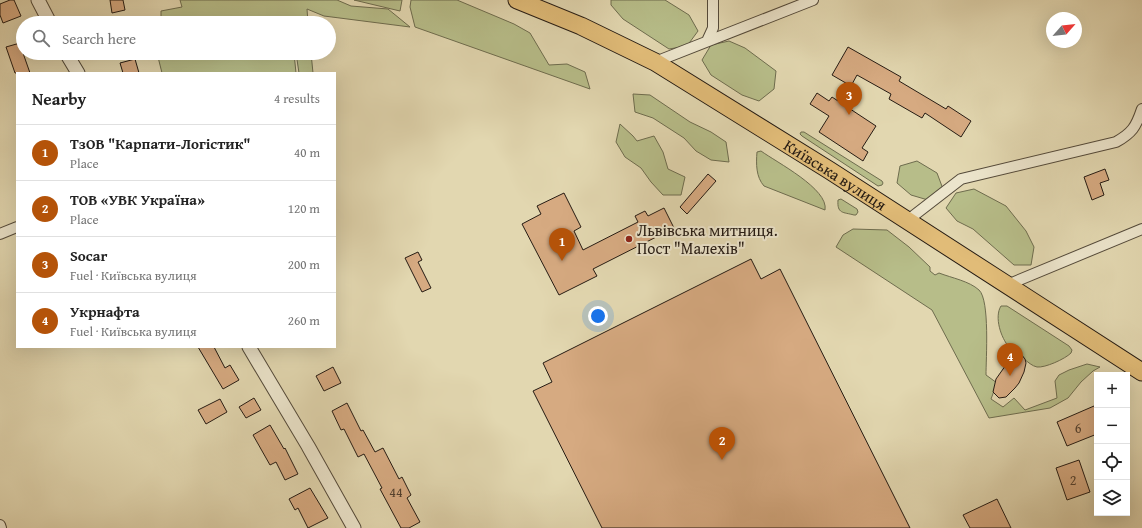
<!DOCTYPE html>
<meta charset="utf-8">
<style>
:root{--surface:#fff;--page:#f6f6f6;--text:#222;--muted:#767676;--line:#e0e0e0;--accent:#b45309}
body{margin:0;font-family:"Gentium Book Plus",serif;background:var(--page);color:var(--text)}
.controls{position:absolute;right:12px;bottom:12px;display:grid;overflow:hidden;border-radius:0px;box-shadow:0 4px 16px #0002}
.controls button{width:36px;height:36px;display:grid;place-items:center;padding:0;border:0;border-bottom:1px solid var(--line);background:var(--surface);color:var(--text);font:20px sans-serif}
.compass{position:absolute;left:1046px;top:12px;width:36px;height:36px;border-radius:50%;background:var(--surface);box-shadow:0 4px 16px #0002;rotate:63deg}
.you{position:absolute;left:598px;top:316px;width:14px;height:14px;margin:-10px;border:3px solid #fff;border-radius:50%;background:#1a73e8;box-shadow:0 0 0 6px #1a73e833}
.badge{display:grid;place-items:center;width:26px;height:26px;border-radius:50%;background:var(--accent);color:#fff;font-size:13px;font-weight:700}
.pin{position:absolute;translate:-50% -33px;filter:drop-shadow(0 1px 2px #0008)}
.pin::after{content:'';position:absolute;top:21px;width:14px;height:12px;background:inherit;clip-path:polygon(0 0,100% 0,50% 100%)}
.list{margin:0;padding:0;list-style:none}
h2{display:flex;justify-content:space-between;align-items:center;height:52px;margin:0;padding:0 16px;font-size:17px}
h2 small{font-size:13px;font-weight:400;color:var(--muted)}
.list li{display:grid;grid-template-columns:26px 1fr auto;gap:12px;align-items:center;box-sizing:border-box;height:56px;padding:0 16px;border-top:1px solid var(--line)}
.list b{display:block;font-size:15px;white-space:nowrap}
.list p{margin:0;font-size:13px;white-space:nowrap;color:var(--muted)}
.list em{font-size:13px;font-style:normal;color:var(--muted)}
.icon{flex:none;width:22px;height:22px;fill:none;stroke:currentColor;stroke-width:2;stroke-linecap:round;stroke-linejoin:round}
.map{position:relative;flex:none;width:1142px;height:528px;overflow:hidden}
.search{position:absolute;background:var(--surface);box-shadow:0 4px 16px #0002;left:16px;top:16px;width:320px;height:44px;display:flex;align-items:center;gap:10px;box-sizing:border-box;padding:0 14px;border-radius:22px;color:var(--muted);font-size:15px}
.panel{position:absolute;background:var(--surface);box-shadow:0 4px 16px #0002;left:16px;top:72px;width:320px;height:276px;border-radius:0px}
.map>svg:first-child{display:block}
.green{fill:#b7bd89;stroke:#6e6c4e}
.building{fill:#d6aa81;stroke:#251b13}
.lines{fill:none;stroke-linecap:round;stroke-linejoin:round}
.minor-casing{stroke:#544a3a;stroke-width:12}
.tertiary-casing{stroke:#544a3a;stroke-width:15}
.trunk-casing{stroke:#251b13;stroke-width:19}
.minor{stroke:#ece5cc;stroke-width:10}
.tertiary{stroke:#ece5cc;stroke-width:13}
.trunk{stroke:#e1bc78;stroke-width:17}
.poi-dot{fill:#8f2418;stroke:#ece5cc;stroke-width:1.5}
.labels{text-anchor:middle;dominant-baseline:central;stroke-width:4;stroke-linejoin:round;paint-order:stroke}
.number-label{font-size:14px;fill:#513f2e}
.street-label{font-size:16px;fill:#251b13;stroke:#ece5cc}
.poi-label{font-size:16px;fill:#251b13;stroke:#ece5cc;text-anchor:start}
</style>
<div class="map">
<svg width="1142" height="528" viewBox="0 0 1142 528">
<rect width="100%" height="100%" fill="#e2d7b0"/>
<filter id="stains"><feTurbulence type="fractalNoise" baseFrequency=".005" numOctaves="4"/><feColorMatrix values="0 0 0 0 .2 0 0 0 0 .09 0 0 0 0 .02 0 0 0 .5 -.17"/></filter>
<radialGradient id="worn" r=".72"><stop offset=".6" stop-color="#630" stop-opacity="0"/><stop offset="1" stop-color="#630" stop-opacity=".3"/></radialGradient>
<path class="green" d="M180,0H337L351,6L388,9L410,27L324,16L307,9L308,23H273L272,19L270,23H197L196,21L184,23H161V11L182,7Z
M354,0H402L400,11Z
M411,0H457L514,24L530,33L549,65L567,64L585,72L590,89L415,27L410,7Z
M611,0H665L689,15L698,31L687,46L669,49L623,19L611,5Z
M729,41L745,48L776,71L774,89L759,101L742,95L711,75L702,60L711,45Z
M157,53H294L296,73H162Z
M296,53H311L313,73H299Z
M633,94L650,95L690,122L711,132L726,142L729,162L711,160L696,151L684,138L653,118L635,112Z
M620,124L633,136L637,141L654,136L663,152L668,169L685,177L681,195H663L651,182L641,168L625,157L616,142Z
M801,132H804L882,181L883,183L882,185L878,186L802,136L800,134Z
M761,151C776,162 829,189 825,210L764,186C756,177 756,164 757,152Z
M917,161L937,173L943,189L928,200L911,195L897,183L900,166Z
M974,189L1006,206L1026,231L1034,247L1031,265H1014L973,229L957,221L946,208L956,193Z
M841,199L857,209L858,212L856,215H854C843,212 837,214 838,200Z
M853,229L887,230L909,247L930,267V271L935,275L939,273C952,278 969,281 979,290C990,300 986,359 986,375L997,383L991,399L1003,407L1014,398L1025,410L1057,398L1055,381L1059,375L1069,370L1087,364L1100,367L1093,371L1081,382L1068,398L1050,408L989,418L932,310L836,247L843,235Z
M1001,306H1007L1069,346L1072,350L1071,353C1065,359 1045,368 1037,367C1032,366 1028,362 1024,359C1019,355 1013,352 1009,347C1001,338 994,317 1001,306Z"/>
<path class="building" d="M10,0H14L21,16L3,23L0,15V4Z
M110,0H123L125,10L112,13Z
M20,43L23,53L30,73H15L6,47Z
M848,47L901,77L899,81L946,109L948,106L971,121L961,137L925,113L922,118L889,99L891,94L857,75L851,86L832,75Z
M135,59L139,73H123L120,63Z
M817,93L829,101L832,97L876,126L862,148L868,152L863,161L819,132L829,116L810,104Z
M1105,169L1109,180L1100,183L1104,195L1092,200L1084,177Z
M708,174L716,181L687,214L680,207Z
M564,193L581,227L574,231L583,250L638,222L635,216L645,211L648,216L664,208L674,228L593,269L597,276L559,295L522,224L541,214L537,206Z
M418,252L422,260L418,262L431,288L422,292L405,258Z
M751,259L761,279L780,269L910,528H602L533,391L552,382L543,363Z
M198,347H214L225,368L230,365L239,380L223,389Z
M1021,354L1025,359L1026,363L1024,372L1019,383L1015,388L1006,397L999,398L993,392L996,379L1008,362Z
M333,367L341,383L324,391L316,376Z
M254,398L261,410L246,418L239,407Z
M220,399L227,412L206,424L198,410Z
M347,403L361,431L363,430L375,452L383,448L399,479L402,477L411,495L407,498L420,522L409,528H401L380,489L382,488L364,454L358,457L344,429L341,430L332,411Z
M1094,406L1097,413V434L1067,446L1057,422Z
M270,425L284,449L285,448L298,474L285,480L276,462L270,465L253,435Z
M1079,460L1090,492L1067,500L1056,468Z
M310,488L328,518L308,528L298,508L295,510L289,499Z
M997,499L1011,528H970L963,515Z"/>
<g class="lines">
<defs>
<path id="minor" d="M707,41L713,28V0
M655,62L813,0
M908,220L961,179L1116,142C1132,133 1136,127 1142,109
M0,234L17,227
M1007,285L1142,229
M0,525L1,528"/>
<path id="tertiary" d="M38,0L50,23
M66,53L78,73
M249,347L308,446L354,528"/>
<g id="trunk">
<path id="s1" d="M517,0L581,26L655,62L829,170L1142,372"/>
</g>
</defs>
<use href="#minor" class="minor-casing"/>
<use href="#tertiary" class="tertiary-casing"/>
<use href="#trunk" class="trunk-casing"/>
<use href="#minor" class="minor"/>
<use href="#tertiary" class="tertiary"/>
<use href="#trunk" class="trunk"/>
</g>
<circle class="poi-dot" cx="629" cy="239" r="4"/>
<g class="labels">
<g class="number-label">
<text x="1078" y="428">6</text>
<text x="1073" y="480">2</text>
<text x="396" y="492">44</text>
</g>
<g class="street-label">
<text stroke="none"><textPath href="#s1" startOffset="364">Київська вулиця</textPath></text>
</g>
<g class="poi-label">
<text x="637" y="230">Львівська митниця.<tspan x="637" dy="18">Пост "Малехів"</tspan></text>
</g>
</g>
<rect width="100%" height="100%" filter="url(#stains)"/>
<rect width="100%" height="100%" fill="url(#worn)"/>
</svg>
<div class="controls">
<button>+</button>
<button>−</button>
<button><svg class="icon" aria-label="locate" viewBox="0 0 24 24"><circle cx="12" cy="12" r="6"/><path d="M12 2v4M12 18v4M2 12h4M18 12h4"/></svg></button>
<button><svg class="icon" aria-label="layers" viewBox="0 0 24 24"><path d="M12 4l9 5-9 5-9-5zM3 14l9 5 9-5"/></svg></button>
</div>
<svg class="compass" viewBox="-18 -18 36 36"><path d="M0-13l5 13h-10z" fill="#e53935"/><path d="M0 13l5-13h-10z" fill="#767676"/></svg>
<div class="you"></div>
<div class="pin badge" style="left:562px;top:261px">1</div>
<div class="pin badge" style="left:722px;top:460px">2</div>
<div class="pin badge" style="left:849px;top:115px">3</div>
<div class="pin badge" style="left:1010px;top:376px">4</div>
<div class="search"><svg class="icon" aria-label="search" viewBox="0 0 24 24"><circle cx="10" cy="10" r="6"/><path d="M15 15l6 6"/></svg>Search here</div>
<section class="panel">
<h2>Nearby<small>4 results</small></h2>
<ul class="list">
<li><span class="badge">1</span><div><b>ТзОВ &quot;Карпати-Логістик&quot;</b><p>Place</p></div><em>40 m</em></li>
<li><span class="badge">2</span><div><b>ТОВ «УВК Україна»</b><p>Place</p></div><em>120 m</em></li>
<li><span class="badge">3</span><div><b>Socar</b><p>Fuel · Київська вулиця</p></div><em>200 m</em></li>
<li><span class="badge">4</span><div><b>Укрнафта</b><p>Fuel · Київська вулиця</p></div><em>260 m</em></li>
</ul>
</section>
</div>
